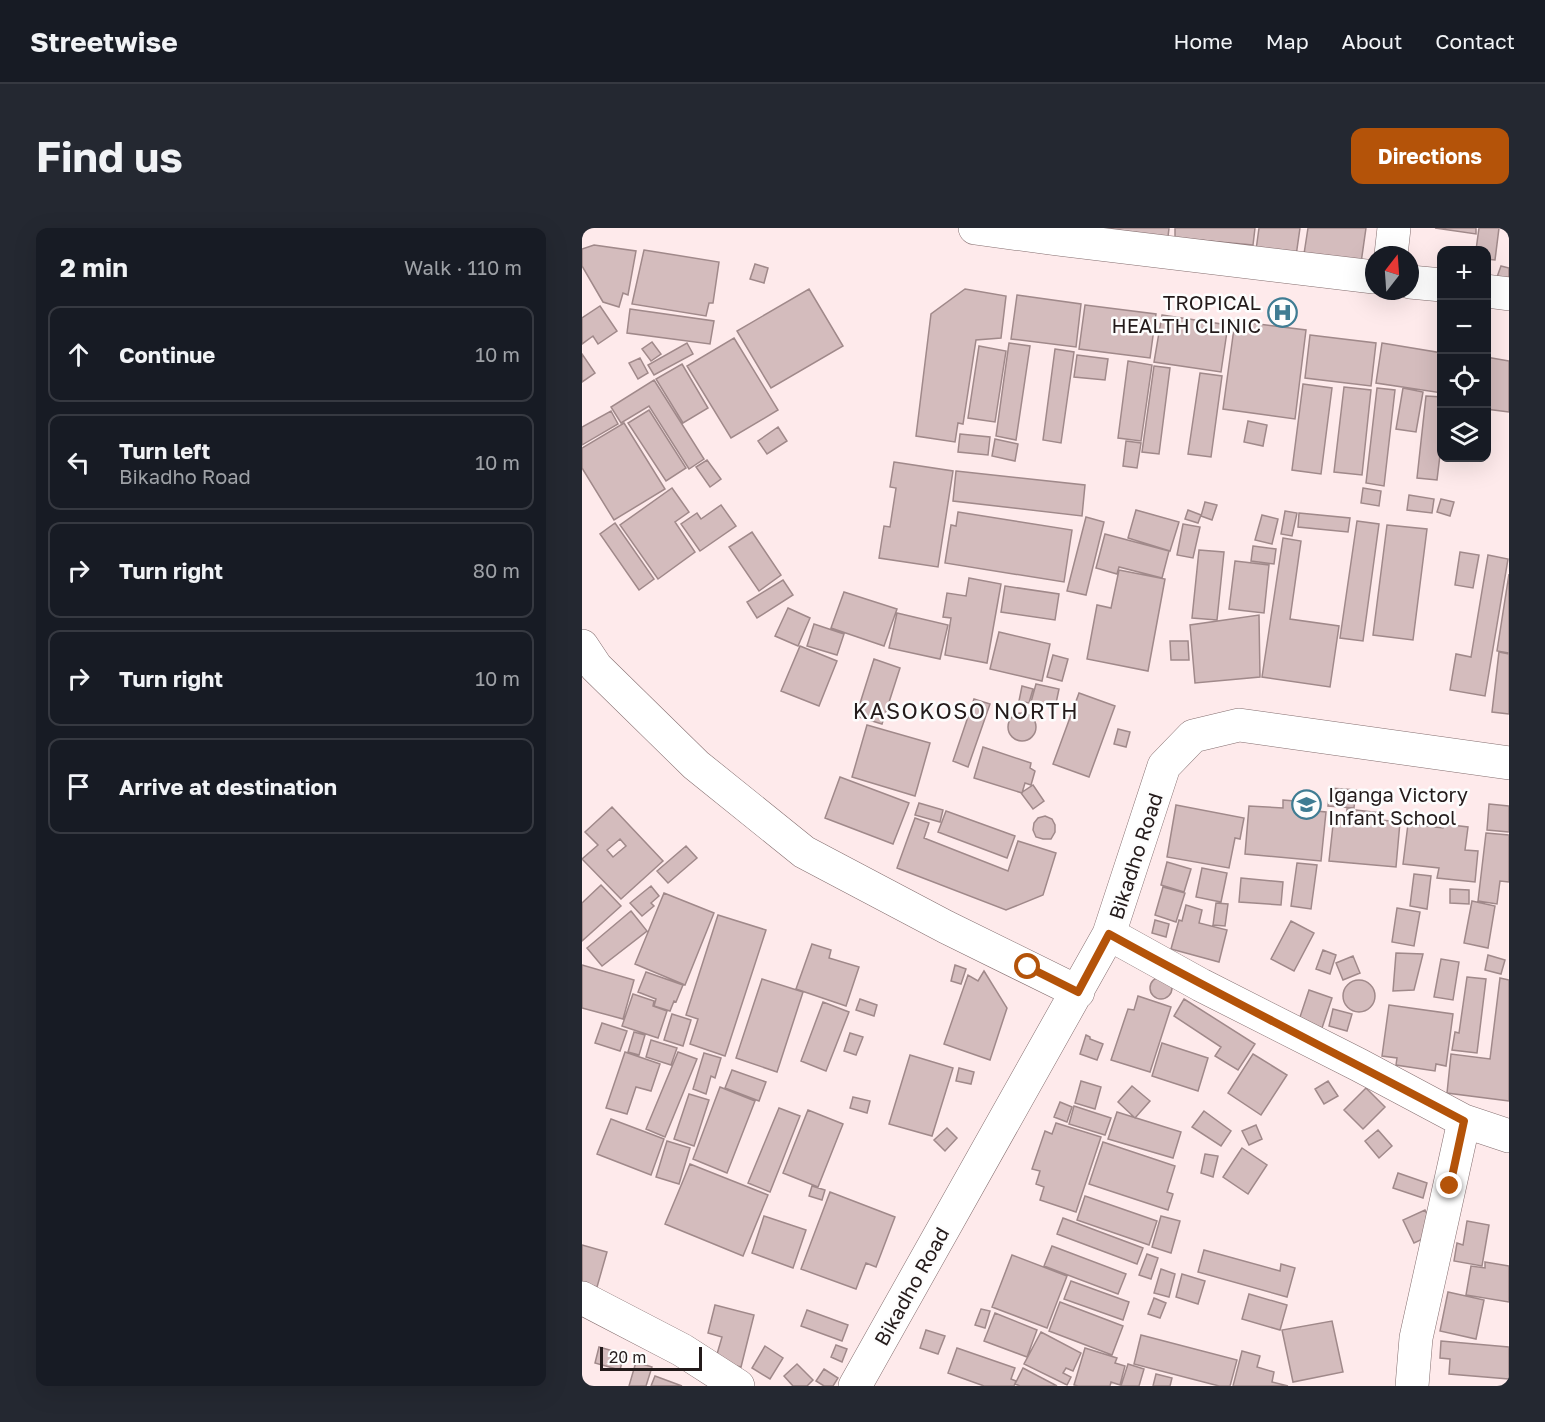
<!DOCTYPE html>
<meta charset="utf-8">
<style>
:root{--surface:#171b24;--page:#242831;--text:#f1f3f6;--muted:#9ea1a6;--line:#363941;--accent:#b45309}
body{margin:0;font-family:"Golos Text",sans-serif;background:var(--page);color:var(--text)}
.controls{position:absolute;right:18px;top:18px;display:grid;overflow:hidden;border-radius:12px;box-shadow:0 6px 24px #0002}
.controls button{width:54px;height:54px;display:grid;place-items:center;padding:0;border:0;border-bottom:2px solid var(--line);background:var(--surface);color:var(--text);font:30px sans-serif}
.compass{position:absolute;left:783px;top:18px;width:54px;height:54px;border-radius:50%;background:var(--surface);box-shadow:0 6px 24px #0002;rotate:17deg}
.scale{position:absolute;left:18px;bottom:15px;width:102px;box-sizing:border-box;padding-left:6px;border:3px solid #241b1b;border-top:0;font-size:16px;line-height:21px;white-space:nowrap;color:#241b1b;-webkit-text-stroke:4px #fdfdfd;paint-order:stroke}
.stop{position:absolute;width:18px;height:18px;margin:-14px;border:4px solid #b45309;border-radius:50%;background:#fff}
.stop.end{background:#b45309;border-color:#fff;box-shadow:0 2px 6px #0008}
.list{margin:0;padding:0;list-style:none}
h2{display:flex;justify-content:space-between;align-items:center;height:78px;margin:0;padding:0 24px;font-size:26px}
h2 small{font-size:20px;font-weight:400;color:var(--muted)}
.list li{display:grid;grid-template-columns:39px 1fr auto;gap:18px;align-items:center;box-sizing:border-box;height:96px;margin:0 12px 12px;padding:0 12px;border:2px solid var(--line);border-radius:12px}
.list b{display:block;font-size:22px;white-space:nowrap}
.list p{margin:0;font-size:20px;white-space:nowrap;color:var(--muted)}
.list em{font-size:20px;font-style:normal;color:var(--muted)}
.icon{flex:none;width:33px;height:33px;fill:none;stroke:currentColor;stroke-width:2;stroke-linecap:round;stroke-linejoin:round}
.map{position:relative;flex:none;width:927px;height:1158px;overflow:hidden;border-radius:12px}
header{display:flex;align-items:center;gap:36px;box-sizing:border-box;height:84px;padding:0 30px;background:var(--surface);border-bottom:2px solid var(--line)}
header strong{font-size:28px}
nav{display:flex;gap:33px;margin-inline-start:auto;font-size:21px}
.intro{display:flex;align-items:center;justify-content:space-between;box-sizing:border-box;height:144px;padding:0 36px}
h1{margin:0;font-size:42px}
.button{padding:15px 27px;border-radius:12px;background:var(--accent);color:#fff;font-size:21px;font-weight:700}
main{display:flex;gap:36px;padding:0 36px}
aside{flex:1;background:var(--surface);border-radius:12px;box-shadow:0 6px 24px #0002}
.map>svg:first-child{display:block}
.building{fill:#d4bcbd;stroke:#a0898a;stroke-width:1.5;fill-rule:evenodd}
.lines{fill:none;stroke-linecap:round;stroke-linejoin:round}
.minor-casing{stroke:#846e6f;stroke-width:34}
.minor{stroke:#fff;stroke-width:33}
.route{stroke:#b45309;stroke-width:8}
.labels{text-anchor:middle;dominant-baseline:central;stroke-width:5;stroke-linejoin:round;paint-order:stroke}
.poi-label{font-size:20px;fill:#241b1b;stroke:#fdfdfd;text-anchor:end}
.street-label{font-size:20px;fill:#241b1b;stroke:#fdfdfd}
.quarter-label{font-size:22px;letter-spacing:1.5px;fill:#241b1b;stroke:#fdfdfd}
</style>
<header>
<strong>Streetwise</strong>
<nav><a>Home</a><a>Map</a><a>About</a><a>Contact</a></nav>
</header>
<div class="intro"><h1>Find us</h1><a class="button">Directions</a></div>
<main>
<aside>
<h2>2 min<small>Walk · 110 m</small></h2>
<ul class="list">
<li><svg class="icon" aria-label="ahead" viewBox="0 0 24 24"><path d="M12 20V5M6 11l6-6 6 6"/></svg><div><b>Continue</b></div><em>10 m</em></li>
<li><svg class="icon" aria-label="left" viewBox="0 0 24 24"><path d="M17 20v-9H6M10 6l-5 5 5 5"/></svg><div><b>Turn left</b><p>Bikadho Road</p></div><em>10 m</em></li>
<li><svg class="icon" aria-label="right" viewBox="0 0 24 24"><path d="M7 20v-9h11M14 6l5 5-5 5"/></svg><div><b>Turn right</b></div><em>80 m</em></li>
<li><svg class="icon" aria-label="right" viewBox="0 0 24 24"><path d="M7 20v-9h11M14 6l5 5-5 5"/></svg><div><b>Turn right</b></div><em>10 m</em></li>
<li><svg class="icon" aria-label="arrive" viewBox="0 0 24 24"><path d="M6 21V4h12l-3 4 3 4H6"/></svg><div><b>Arrive at destination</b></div></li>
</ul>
</aside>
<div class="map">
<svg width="927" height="1158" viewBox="0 0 927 1158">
<rect width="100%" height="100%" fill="#feeaeb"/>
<path class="building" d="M520,0H587L586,9Z
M593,0H673L671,17L593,10Z
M677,0H718L714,28L674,22Z
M726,0H784L779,35L722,26Z
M853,0H894V6Z
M897,0H917L913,32L904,31V22H894Z
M12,17L54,23L46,67L41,65L37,79L21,74L0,38V21Z
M62,22L137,34L131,75H127L124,88L50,76Z
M173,36L186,40L182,55L168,51Z
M919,38L927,40V53L915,49Z
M227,61L261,118L189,160L155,103Z
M383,61L424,68L419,110L394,112L381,196L376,195L373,214L334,208L349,86Z
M435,67L499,76L494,119L429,111Z
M503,77L574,86L568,130L497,121Z
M18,78L35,103L16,116L11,108L0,116V90Z
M48,81L132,93L128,116L45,105Z
M580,87L646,97L639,144L572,134Z
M653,93L724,102L713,191L641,181Z
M728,107L794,115L789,158L723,150Z
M152,110L196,182L149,210L105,138Z
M70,114L79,126L69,133L60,121Z
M105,115L111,126L72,147L66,137Z
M427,115L448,118L434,212L414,208Z
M800,115L860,125V165L794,155Z
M397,118L424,123L413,194L386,190Z
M473,121L492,124L479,215L461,212Z
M0,126L13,145L0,154Z
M495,127L526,131L523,152L492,149Z
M904,129L927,133V184L904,181Z
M58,130L66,145L56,151L47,135Z
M546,133L570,137L559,213L536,210Z
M100,136L126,180L101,195L74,151Z
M572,138L588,140L577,226L560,224Z
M618,145L640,148L629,229L606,226Z
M72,152L122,231L107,241L67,178L39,195L29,179Z
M721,156L750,160L739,246L710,242Z
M762,159L789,162L780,247L752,244Z
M795,160L813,162L802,258L784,255Z
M821,160L841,164L834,204L814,201Z
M844,168L860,169V210L855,252L835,250Z
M67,182L104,240L84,253L46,195Z
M29,183L36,196L0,217V199Z
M666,193L685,197L681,218L662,214Z
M42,195L83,261L32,292L0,240V220Z
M196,199L205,213L185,226L176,213Z
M378,206L408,209L406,227L376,224Z
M413,211L436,216L433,233L410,228Z
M544,213L559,215L555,240L541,238Z
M125,232L139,251L128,259L114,239Z
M312,234L371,243L356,339L297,330L302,298L308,299L314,260L308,259Z
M374,243L503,257L500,288L371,273Z
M90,260L107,284L93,294L113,324L76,351L38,297Z
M781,260L799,263L797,278L779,275Z
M827,267L852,271L850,285L825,282Z
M859,271L872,274L868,288L855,284Z
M623,274L635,277L630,292L619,288Z
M139,277L154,298L118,323L99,296L115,285L119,291Z
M554,282L597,294L588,323L546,310Z
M606,282L619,287L616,295L603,291Z
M703,283L715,285L710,308L699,306Z
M376,284L490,302L482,354L363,335L369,297L374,298Z
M717,285L768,290L766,304L716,299Z
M680,287L696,291L690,316L673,312Z
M504,289L522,294L504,367L485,363Z
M775,293L797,296L781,413L758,410Z
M33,295L72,351L57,362L18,306Z
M601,296L618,299L611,330L595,327Z
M805,297L845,301L831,412L791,407Z
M170,304L199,347L177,363L147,319Z
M523,306L587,323L580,350L537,339L535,346L514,340Z
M701,310L719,313L708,391L757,398L748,459L680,449Z
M671,318L694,321L692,336L669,333Z
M617,322L642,324L635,392L610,390Z
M878,324L897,327L891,360L873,357Z
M906,327L926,331L903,468L868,462L874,426L889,429Z
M653,333L687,337L682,385L647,381Z
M537,342L583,351L566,443L505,431L515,377L529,380Z
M927,346V425L915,423Z
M387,350L419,356L405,435L363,427L369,390L361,389L365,365L384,368Z
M201,352L211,367L175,390L165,374Z
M423,358L477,366L473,392L419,384Z
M262,364L315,381L302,418L249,400Z
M206,380L228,390L216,418L193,408Z
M315,385L366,397L358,431L307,420Z
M677,387L678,449L613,455L608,397Z
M232,396L262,406L255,427L225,418Z
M417,404L468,416L460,453L408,441Z
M588,413H606L607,432H589Z
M218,418L255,433L237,478L199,463Z
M917,424L927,426V486L910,484Z
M471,427L486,431L480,453L465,449Z
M292,431L318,440L300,496L274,488Z
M454,456L477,461L473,480L449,474Z
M440,458L451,461L447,475L437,473Z
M497,465L533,478L507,549L471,536Z
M392,471L408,476L386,539L371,533Z
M426 499a14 14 0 1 1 28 0a14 14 0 1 1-28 0Z
M285,497L348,515L333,568L270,549Z
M536,501L548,504L544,519L532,516Z
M401,519L449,535L448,540L453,543L449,557L443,555L440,565L392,550Z
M258,549L327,575L311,616L243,590Z
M451,557L462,573L451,581L439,565Z
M748,560L774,562L772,580L746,578Z
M701,572L725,574L724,582L744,584L739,633L663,626L667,578L701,580Z
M337,575L361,582L358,594L333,587Z
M907,576L927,578V604L905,602Z
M594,577L662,590L658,611L653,610L647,640L585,629Z
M30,579L81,633L39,671L0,631L16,617L3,604ZM38,611L44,618L31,629L25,622Z
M765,581L799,585V592L818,594L814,639L747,633L752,588L765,589Z
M364,583L433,608L425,630L356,604Z
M463,588L470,591L473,597V604L469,611H461L454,609L451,602L452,595L456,590Z
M333,590L347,595L342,610L426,643L436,613L474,625L461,667L424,682L315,640Z
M826,596L861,600L862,596L886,599L883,622L896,623L893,654L855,650L857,640L821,636Z
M904,605L927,607V654L918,653L915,676L896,673Z
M104,618L115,630L86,655L75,643Z
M585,634L609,641L602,664L579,657Z
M715,635L735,637L729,681L709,678Z
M620,640L645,645L639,674L614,669Z
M832,646L849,648L845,681L828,678Z
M659,650L701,654L699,677L657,674Z
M19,657L39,678L0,713V675Z
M69,658L77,668L69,675L72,678L60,688L48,675Z
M581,659L603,665L594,694L573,687Z
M868,661L887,662V676L868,675Z
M82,665L132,685L103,757L53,736Z
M890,673L913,678L906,720L882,715Z
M634,675L646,676L643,698L631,697Z
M604,677L620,682L617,695L645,702L637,734L589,721L597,692L600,693Z
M815,680L838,684L832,718L810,714Z
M49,683L65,703L20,738L5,720Z
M136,687L184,702L143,828L108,816L116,791L104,787Z
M573,692L587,696L584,709L570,705Z
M709,693L732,705L712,743L689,731Z
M230,716L249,722L247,730L277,739L264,778L214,761Z
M741,722L754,727L748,746L734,741Z
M814,725L841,726L832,762L811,763Z
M906,727L923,732L919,746L903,742Z
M771,728L778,745L761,752L754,735Z
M859,731L877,734L871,772L852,769Z
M0,737L52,752L41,791L0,780Z
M373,737L384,741L379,756L369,753Z
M402,743L425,780L408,832L362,816L386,747L396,753Z
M64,744L101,757L94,774L92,773L88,783L72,778L74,771L56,764Z
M885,749L904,751L895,825L870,822L873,804L877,805Z
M568 760a11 11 0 1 1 22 0a11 11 0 1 1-22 0Z
M918,750L927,752V873L865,865L869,826L908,831Z
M180,751L221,764L195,844L154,830Z
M761 768a16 16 0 1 1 32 0a16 16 0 1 1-32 0Z
M727,762L750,770L740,800L717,792Z
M51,766L72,773L71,778L85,783L76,810L40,798Z
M556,768L589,779L568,844L529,832L546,781L552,782Z
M278,771L295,777L292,788L274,782Z
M602,771L673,816L656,842L633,828L639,819L592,788Z
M241,774L267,784L244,843L219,833Z
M807,777L871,786L864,838L854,836L853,843L814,837L815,830L800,828Z
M751,781L770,786L765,803L747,798Z
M90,786L109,792L101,818L82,812Z
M20,795L45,803L38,823L13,815Z
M52,804L63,807L57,827L46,824Z
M268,805L281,809L274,827L262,823Z
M504,807L508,809V811L521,816L515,832L498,826Z
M69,812L95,820L89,837L64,829Z
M580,815L626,830L616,863L570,848Z
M43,824L78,836L69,863L54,859L45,886L24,880Z
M96,824L115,831L83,909L64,901Z
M122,825L139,830L133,850L129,848L124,866L111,861Z
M671,826L705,847L679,887L646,865Z
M328,827L371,840L350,908L307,896Z
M377,840L392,844L389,856L374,853Z
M150,842L184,854L177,873L143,860Z
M499,853L519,859L513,881L493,875Z
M746,853L756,868L742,876L733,861Z
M550,858L568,873L553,890L536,874Z
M138,859L173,873L145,945L111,931Z
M784,860L803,879L781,901L762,882Z
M107,866L127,872L112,918L92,911Z
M271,869L288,873L285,885L268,880Z
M478,874L490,879L485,894L472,889Z
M492,878L529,890L523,907L487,896Z
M197,880L218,888L188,964L166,955Z
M226,882L261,896L236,959L201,945Z
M622,883L649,903L639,918L610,899Z
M535,884L599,904L591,930L526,911Z
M29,891L82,911L69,947L15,926Z
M474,895L519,909L494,984L458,972L462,959L454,956L458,943L450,941L463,903L470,906Z
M674,897L680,911L667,917L660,903Z
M365,900L375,910L363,923L352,912Z
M796,902L810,918L797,930L783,913Z
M85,913L108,920L97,956L74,949Z
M521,914L593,938L585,964L591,966L586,982L507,956Z
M660,920L685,937L666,966L641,949Z
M623,926L636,928L631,949L619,945Z
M108,936L186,967L161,1028L83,996Z
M816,945L845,955L841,970L811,960Z
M230,958L243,962L240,972L227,968Z
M248,964L313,989L294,1039L284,1035L274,1061L219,1041Z
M503,968L575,993L567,1017L495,992Z
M843,982L854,1005L832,1015L821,992Z
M182,988L224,1002L211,1040L170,1025Z
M579,988L598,993L589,1025L570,1019Z
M481,990L561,1020L555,1036L475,1006Z
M885,993L907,997L900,1038L872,1033L875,1015L881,1017Z
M0,1017L25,1024L15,1059L0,1055Z
M470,1018L544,1046L536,1066L462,1038Z
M622,1022L698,1043L699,1036L713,1040L705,1069L616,1044Z
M565,1026L576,1030L569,1051L557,1047Z
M430,1027L485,1048L465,1100L410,1079Z
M903,1034L927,1038V1074L884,1067L889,1038L903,1040Z
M579,1041L593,1046L587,1069L572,1065Z
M600,1046L623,1053L616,1076L594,1069Z
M489,1053L547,1074L541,1092L482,1071Z
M866,1064L902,1072L894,1111L858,1103Z
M667,1066L705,1077L698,1102L660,1091Z
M572,1070L584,1075L578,1090L566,1086Z
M478,1074L541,1098L530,1127L467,1103Z
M133,1077L172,1087L159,1139L133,1133L140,1109L126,1105Z
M399,1081L408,1083L403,1100L393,1097Z
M225,1082L266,1097L260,1113L219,1098Z
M413,1085L455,1102L445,1129L402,1113Z
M750,1093L761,1144L711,1154L700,1102Z
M344,1102L363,1108L356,1126L338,1120Z
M459,1104L499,1125L491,1143L484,1140L481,1145L489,1149L485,1157L442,1136Z
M559,1107L655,1132L648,1158H637L552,1136Z
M859,1113L927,1119V1151L867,1146L868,1131L858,1130Z
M254,1117L265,1121L260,1134L249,1129Z
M183,1118L201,1130L188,1151L170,1140Z
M17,1119L42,1126L38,1142L13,1135Z
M375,1120L433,1140L429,1151L434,1153L432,1158H402L366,1145Z
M503,1120L535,1130L533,1135L543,1138L538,1157L529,1154L528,1158H496L492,1157Z
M660,1123L678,1128L675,1139L692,1144L690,1154L706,1158H651Z
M54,1134L70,1139L64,1158H47Z
M215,1136L231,1152L225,1158H211L202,1148Z
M546,1136L562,1141L557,1158H539Z
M441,1140L475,1158H438L433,1156Z
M242,1141L256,1150L251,1158H242L234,1153Z
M574,1146L590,1150L588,1158H571Z
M73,1148L100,1158H69Z"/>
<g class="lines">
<defs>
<path id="minor" d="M393,0L483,12L792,49
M809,27L812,0
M828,54L860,57
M904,63L927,66
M0,418L14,439L114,537L222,624L364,699L496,764
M527,706L619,757L777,837L882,893L927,908
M0,1070L100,1122L156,1158
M273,1158L527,706L582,538L611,508L657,497L927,535
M830,1158L834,1110L882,893"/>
</defs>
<use href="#minor" class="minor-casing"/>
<use href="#minor" class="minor"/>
</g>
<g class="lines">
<path class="route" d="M446,739L496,764L527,706C644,771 764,830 882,893L868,958"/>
</g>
<defs>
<symbol id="hospital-ring" viewBox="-11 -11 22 22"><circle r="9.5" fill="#fdfdfd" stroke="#3f7c93" stroke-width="1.5"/><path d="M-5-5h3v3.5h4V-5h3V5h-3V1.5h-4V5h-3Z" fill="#3f7c93"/></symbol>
<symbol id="school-ring" viewBox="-11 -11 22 22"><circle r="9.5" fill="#fdfdfd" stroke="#3f7c93" stroke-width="1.5"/><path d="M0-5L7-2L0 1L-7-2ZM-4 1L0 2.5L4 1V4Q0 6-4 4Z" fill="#3f7c93"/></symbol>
</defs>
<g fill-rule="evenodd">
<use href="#hospital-ring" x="684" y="68" width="33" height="33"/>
<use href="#school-ring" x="708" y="560" width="33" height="33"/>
</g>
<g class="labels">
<g class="poi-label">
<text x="679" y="74">TROPICAL<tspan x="679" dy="23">HEALTH CLINIC</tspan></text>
<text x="746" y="566" text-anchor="start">Iganga Victory<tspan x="746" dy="23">Infant School</tspan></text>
</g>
<g class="street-label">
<text transform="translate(553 628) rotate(-72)">Bikadho Road</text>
<text transform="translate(329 1058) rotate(-61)">Bikadho Road</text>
</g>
<g class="quarter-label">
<text x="384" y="482">KASOKOSO NORTH</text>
</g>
</g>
</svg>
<div class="controls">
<button>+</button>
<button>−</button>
<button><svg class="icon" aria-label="locate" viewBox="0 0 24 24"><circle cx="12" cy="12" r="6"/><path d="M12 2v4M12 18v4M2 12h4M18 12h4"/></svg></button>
<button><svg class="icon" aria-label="layers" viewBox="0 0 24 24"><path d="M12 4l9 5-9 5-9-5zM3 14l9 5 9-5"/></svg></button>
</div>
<svg class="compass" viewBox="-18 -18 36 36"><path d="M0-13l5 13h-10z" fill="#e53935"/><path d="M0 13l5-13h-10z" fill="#9ea1a6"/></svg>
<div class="scale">20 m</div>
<div class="stop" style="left:446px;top:739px"></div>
<div class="stop end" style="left:868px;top:958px"></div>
</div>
</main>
